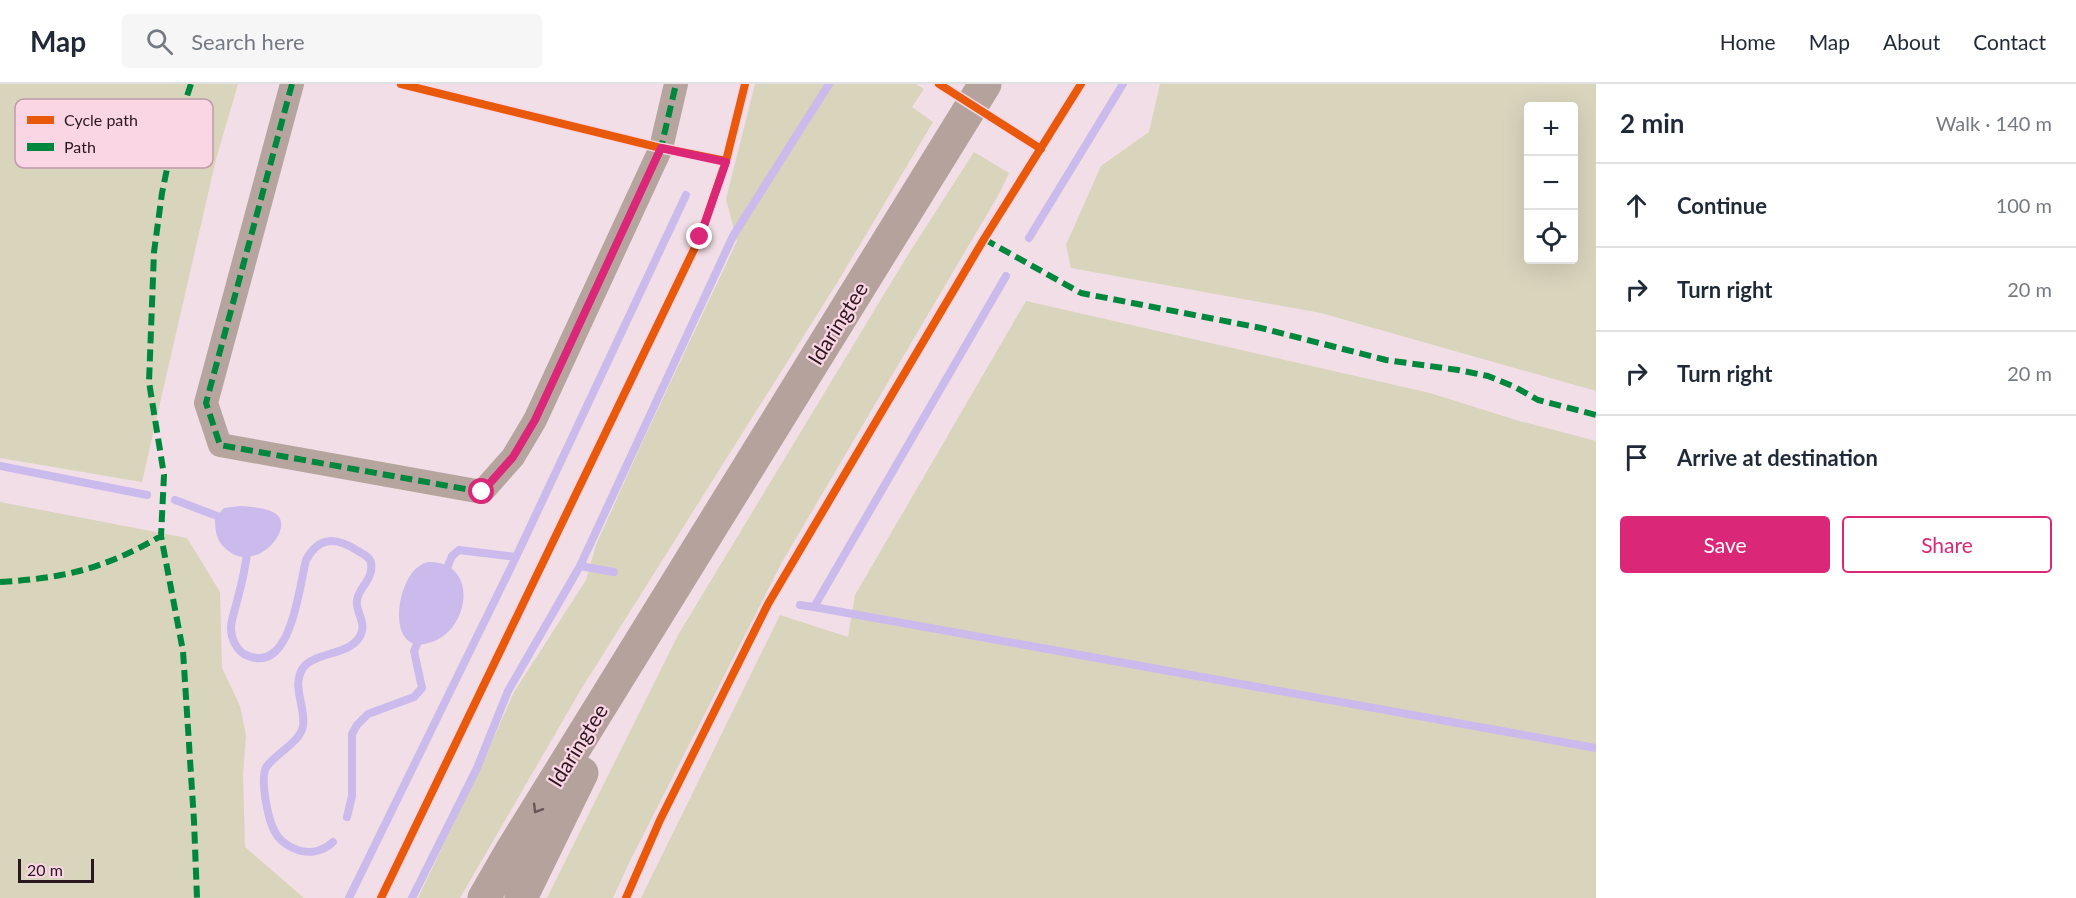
<!DOCTYPE html>
<meta charset="utf-8">
<style>
:root{--surface:#fff;--page:#f6f6f7;--text:#1f2937;--muted:#747a83;--line:#e0e1e3;--accent:#db2777}
body{margin:0;font-family:Lato,sans-serif;background:var(--page);color:var(--text)}
.controls{position:absolute;right:18px;top:18px;display:grid;overflow:hidden;border-radius:6px;box-shadow:0 6px 24px #0002}
.controls button{width:54px;height:54px;display:grid;place-items:center;padding:0;border:0;border-bottom:2px solid var(--line);background:var(--surface);color:var(--text);font:30px sans-serif}
.scale{position:absolute;left:18px;bottom:15px;width:76px;box-sizing:border-box;padding-left:6px;border:3px solid #2a161e;border-top:0;font-size:16px;line-height:21px;white-space:nowrap;color:#2a161e;-webkit-text-stroke:4px #fad6e4;paint-order:stroke}
.stop{position:absolute;width:18px;height:18px;margin:-14px;border:4px solid #db2777;border-radius:50%;background:#fff}
.stop.end{background:#db2777;border-color:#fff;box-shadow:0 2px 6px #0008}
.list{margin:0;padding:0;list-style:none}
h2{display:flex;justify-content:space-between;align-items:center;height:78px;margin:0;padding:0 24px;font-size:26px}
h2 small{font-size:20px;font-weight:400;color:var(--muted)}
.list li{display:grid;grid-template-columns:39px 1fr auto;gap:18px;align-items:center;box-sizing:border-box;height:84px;padding:0 24px;border-top:2px solid var(--line)}
.list b{display:block;font-size:22px;white-space:nowrap}
.list em{font-size:20px;font-style:normal;color:var(--muted)}
.actions{display:flex;gap:12px;padding:18px 24px}
.actions a{flex:1;padding:14px 0;border:2px solid var(--accent);border-radius:6px;text-align:center;font-size:21px;color:var(--accent)}
.actions .main{background:var(--accent);color:#fff}
.icon{flex:none;width:33px;height:33px;fill:none;stroke:currentColor;stroke-width:2;stroke-linecap:round;stroke-linejoin:round}
.map{position:relative;flex:none;width:1596px;height:814px;overflow:hidden}
header{display:flex;align-items:center;gap:36px;box-sizing:border-box;height:84px;padding:0 30px;background:var(--surface);border-bottom:2px solid var(--line)}
header strong{font-size:28px}
nav{display:flex;gap:33px;margin-inline-start:auto;font-size:21px}
.search{width:420px;height:54px;background:var(--page);display:flex;align-items:center;gap:15px;box-sizing:border-box;padding:0 21px;border-radius:6px;color:var(--muted);font-size:22px}
main{display:flex}
aside{flex:1;background:var(--surface)}
.map>svg:first-child{display:block}
.green{fill:#d9d4bc;fill-rule:evenodd}
.water{fill:#cabbec}
.lines{fill:none;stroke-linecap:round;stroke-linejoin:round}
.stream{stroke:#cabbec;stroke-width:8}
.street{stroke:#b6a59e;stroke-width:24}
.secondary{stroke:#b6a29c;stroke-width:33}
.quiet{stroke:#00873e;stroke-width:6;stroke-dasharray:12 6;stroke-linecap:butt}
.cycleway-casing{stroke:#fad6e4;stroke-width:11}
.cycleway{stroke:#e8590c;stroke-width:8}
.oneway{stroke:#695557}
.route{stroke:#db2777;stroke-width:8}
.labels{text-anchor:middle;dominant-baseline:central;stroke-width:4.5;stroke-linejoin:round;paint-order:stroke}
.street-label{font-size:21px;fill:#2a161e;stroke:#fad6e4}
.key{fill:#fad6e4;stroke:#bc9ca9;stroke-width:1.5}
.key-label{font-size:16px;fill:#2a161e}
</style>
<header>
<strong>Map</strong>
<div class="search"><svg class="icon" aria-label="search" viewBox="0 0 24 24"><circle cx="10" cy="10" r="6"/><path d="M15 15l6 6"/></svg>Search here</div>
<nav><a>Home</a><a>Map</a><a>About</a><a>Contact</a></nav>
</header>
<main>
<div class="map">
<svg width="1596" height="814" viewBox="0 0 1596 814">
<rect width="100%" height="100%" fill="#f2dee6"/>
<path class="green" d="M0,0H238L216,75L142,398L0,374Z
M755,0H916L924,5L912,23L933,38L840,194L580,607L460,814H418L488,667L514,608L586,496L596,461L642,359L737,157L726,115Z
M1160,0H1596V307L1321,229L1071,184L1066,161L1101,82L1149,48ZM1528,22H1574V176H1528Z
M974,68L1009,89L999,110L782,478L629,779L613,814H547L678,551L906,174Z
M1026,217L1430,309L1516,336L1596,357V814H641L780,531L848,553L855,511Z
M0,418L187,454L220,508L222,584L240,622L246,651L243,691L245,763L304,814H0Z"/>
<path class="water" d="M240,422C251,423 266,423 276,430C296,444 254,493 225,464C216,456 215,446 215,434L224,424Z
M429,478C481,478 469,550 428,559C421,561 416,562 410,558C389,545 401,491 421,481C423,479 426,479 429,478Z"/>
<g class="lines">
<path class="stream" d="M1029,154L1123,0
M0,382L147,411
M175,416L225,435
M248,462C246,481 242,499 237,517C235,526 231,536 231,544C231,555 237,567 246,571C291,592 299,504 306,476C319,452 336,453 358,467C363,470 370,473 371,479C374,495 359,503 357,516C355,527 365,536 362,547C356,572 314,567 303,584C291,602 306,623 303,642C301,657 276,670 267,682C259,693 268,736 275,748C278,754 285,760 291,763C306,771 321,769 333,758
M580,482L614,488
M445,489L452,472L459,466L516,473
M800,521L814,523L1006,192
M814,523L1596,664
M347,733L352,712V650L357,641L368,630L414,613L422,604L414,567L421,551
M349,814L516,473L686,111
M412,814L477,684L508,607L580,482L733,152L829,0"/>
<path class="street" d="M292,0L206,319L220,361L482,408L513,373L535,336L661,64L676,0"/>
<path class="secondary" d="M484,814L510,769L985,0
M521,814L582,689"/>
<path class="quiet" d="M191,0L174,51L162,109L154,168L149,298L164,391L161,452L183,567L194,737L197,814
M292,0L206,319L220,361L482,408L513,373L535,336L661,64L676,0
M984,155L1081,209L1261,244L1386,276L1458,286L1488,292L1515,303L1538,316L1596,331
M0,498C65,494 104,485 161,452"/>
<defs>
<path id="cycleway" d="M401,0L661,64L726,77
M939,0L1041,65
M381,814L700,153L726,77L745,0
M626,814L660,736L768,520L984,155L1081,0"/>
</defs>
<use href="#cycleway" class="cycleway-casing"/>
<use href="#cycleway" class="cycleway"/>
</g>
<defs><path id="oneway-chevron" d="M-2-3.5L2.5 0L-2 3.5" fill="none" stroke-width="1.6" stroke-linecap="round" stroke-linejoin="round" transform="scale(1.5)"/></defs>
<use class="oneway" href="#oneway-chevron" transform="translate(537 725) rotate(122)"/>
<g class="lines">
<path class="route" d="M482,408L513,373L535,336L661,64L726,78L700,153"/>
</g>
<g class="labels">
<g class="street-label">
<text transform="translate(837 239) rotate(-58)">Idaringtee</text>
<text transform="translate(577 661) rotate(-58)">Idaringtee</text>
</g>
</g>
<rect x="15" y="15" width="198" height="69" rx="9" class="key"/>
<rect x="27" y="32" width="27" height="8" fill="#e8590c"/>
<rect x="27" y="59" width="27" height="8" fill="#00873e"/>
<g class="key-label">
<text x="64" y="42">Cycle path</text>
<text x="64" y="69">Path</text>
</g>
</svg>
<div class="controls">
<button>+</button>
<button>−</button>
<button><svg class="icon" aria-label="locate" viewBox="0 0 24 24"><circle cx="12" cy="12" r="6"/><path d="M12 2v4M12 18v4M2 12h4M18 12h4"/></svg></button>
</div>
<div class="scale">20 m</div>
<div class="stop" style="left:482px;top:408px"></div>
<div class="stop end" style="left:700px;top:153px"></div>
</div>
<aside>
<h2>2 min<small>Walk · 140 m</small></h2>
<ul class="list">
<li><svg class="icon" aria-label="ahead" viewBox="0 0 24 24"><path d="M12 20V5M6 11l6-6 6 6"/></svg><div><b>Continue</b></div><em>100 m</em></li>
<li><svg class="icon" aria-label="right" viewBox="0 0 24 24"><path d="M7 20v-9h11M14 6l5 5-5 5"/></svg><div><b>Turn right</b></div><em>20 m</em></li>
<li><svg class="icon" aria-label="right" viewBox="0 0 24 24"><path d="M7 20v-9h11M14 6l5 5-5 5"/></svg><div><b>Turn right</b></div><em>20 m</em></li>
<li><svg class="icon" aria-label="arrive" viewBox="0 0 24 24"><path d="M6 21V4h12l-3 4 3 4H6"/></svg><div><b>Arrive at destination</b></div></li>
</ul>
<div class="actions"><a class="main">Save</a><a>Share</a></div>
</aside>
</main>
